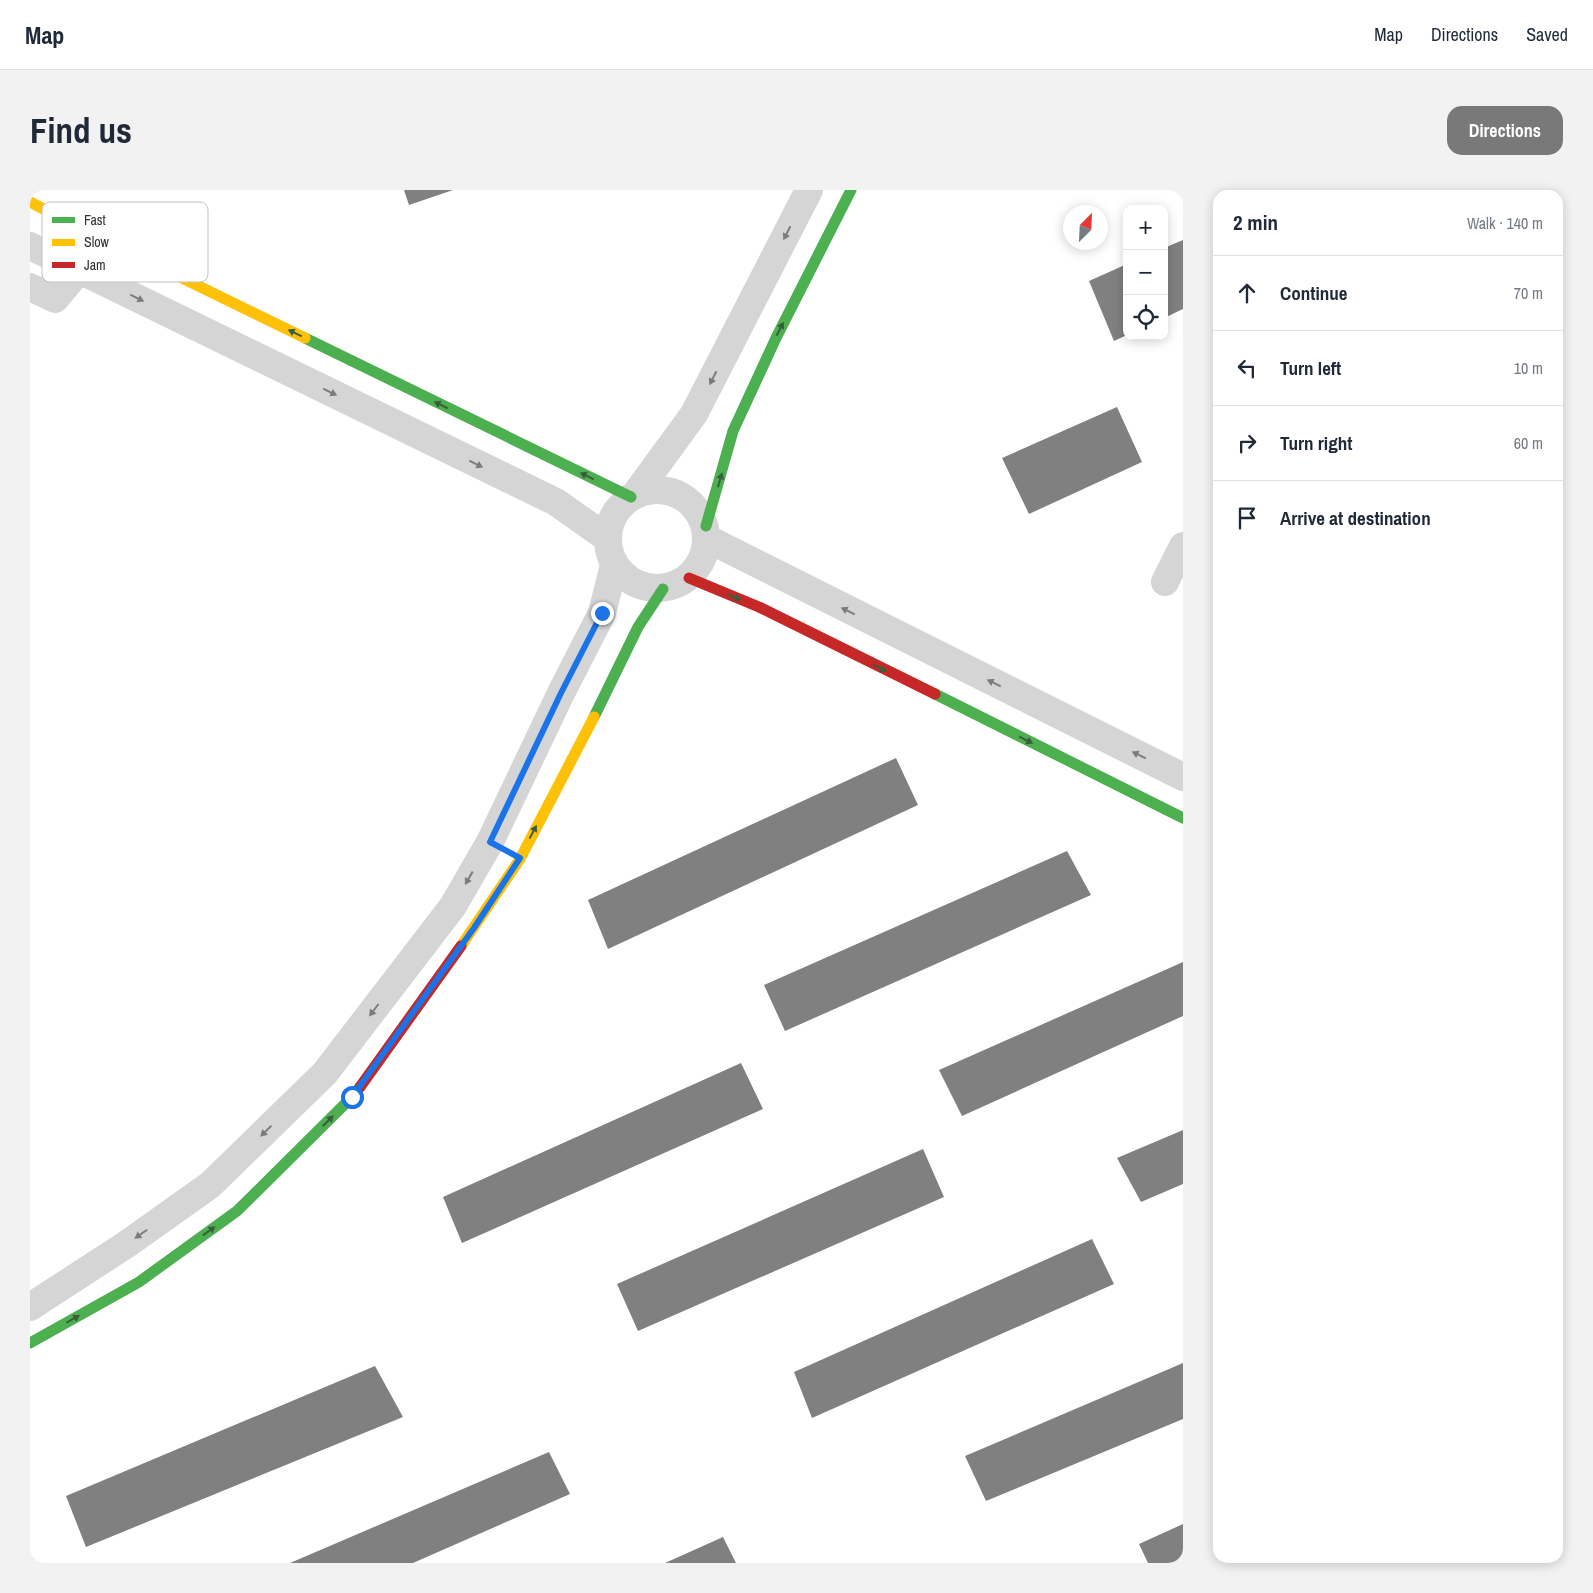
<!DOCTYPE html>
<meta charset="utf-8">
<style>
:root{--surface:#fff;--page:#f2f2f3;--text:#1f2937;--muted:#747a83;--line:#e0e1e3;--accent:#797979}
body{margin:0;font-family:"Archivo Narrow",sans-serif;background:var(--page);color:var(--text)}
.controls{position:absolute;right:15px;top:15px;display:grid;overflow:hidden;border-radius:10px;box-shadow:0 2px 12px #0003}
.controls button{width:45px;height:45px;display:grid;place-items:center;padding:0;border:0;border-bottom:1px solid var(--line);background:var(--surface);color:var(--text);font:25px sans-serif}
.compass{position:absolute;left:1033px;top:15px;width:45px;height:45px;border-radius:50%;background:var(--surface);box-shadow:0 2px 12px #0003;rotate:24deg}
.stop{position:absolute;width:15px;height:15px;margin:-11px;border:4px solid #1a73e8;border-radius:50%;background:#fff}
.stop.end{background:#1a73e8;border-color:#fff;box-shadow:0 1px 5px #0008}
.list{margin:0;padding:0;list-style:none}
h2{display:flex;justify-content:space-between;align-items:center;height:65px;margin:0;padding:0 20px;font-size:21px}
h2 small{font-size:16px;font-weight:400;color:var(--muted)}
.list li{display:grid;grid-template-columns:32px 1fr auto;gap:15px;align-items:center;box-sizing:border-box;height:75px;padding:0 20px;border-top:1px solid var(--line)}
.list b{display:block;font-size:19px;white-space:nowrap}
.list em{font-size:16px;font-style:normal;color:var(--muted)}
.icon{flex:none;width:28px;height:28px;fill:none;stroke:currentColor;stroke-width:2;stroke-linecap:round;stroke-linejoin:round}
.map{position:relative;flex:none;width:1153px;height:1373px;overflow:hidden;border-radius:15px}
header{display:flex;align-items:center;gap:30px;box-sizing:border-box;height:70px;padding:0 25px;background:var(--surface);border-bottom:1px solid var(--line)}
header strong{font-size:24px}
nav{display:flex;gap:28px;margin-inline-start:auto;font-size:18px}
.intro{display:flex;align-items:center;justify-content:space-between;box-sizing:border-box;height:120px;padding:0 30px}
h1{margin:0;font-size:35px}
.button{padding:12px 22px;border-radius:15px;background:var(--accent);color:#fff;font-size:18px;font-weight:700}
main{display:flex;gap:30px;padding:0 30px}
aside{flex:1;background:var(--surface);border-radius:15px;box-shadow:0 2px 12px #0003}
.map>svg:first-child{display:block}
.building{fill:#808080}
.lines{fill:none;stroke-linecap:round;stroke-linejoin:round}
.street{stroke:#d5d5d5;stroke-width:28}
.fast{stroke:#4caf50;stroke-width:11}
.slow{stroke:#ffc107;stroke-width:11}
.jam{stroke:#c62828;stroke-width:11}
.oneway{fill:#7b7b7b}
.oneway2{fill:#3a5d3c}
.route{stroke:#1a73e8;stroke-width:6}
.key{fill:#fff;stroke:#c1c1c1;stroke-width:1}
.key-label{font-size:14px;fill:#313131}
</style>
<header>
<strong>Map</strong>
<nav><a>Map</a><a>Directions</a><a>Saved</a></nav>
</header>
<div class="intro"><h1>Find us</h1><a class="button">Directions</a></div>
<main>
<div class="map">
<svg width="1153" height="1373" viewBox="0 0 1153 1373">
<rect width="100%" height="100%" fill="#fff"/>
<path class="building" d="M374,0H423L379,15Z
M1153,50V119L1134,128V58Z
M1097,74V145L1084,151L1059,91Z
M1087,217L1112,272L999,324L972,268Z
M866,568L888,615L578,759L558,710Z
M1037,661L1061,705L755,841L734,795Z
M1153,772V826L932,926L909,880Z
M711,873L733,919L432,1053L413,1007Z
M1153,940V994L1111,1012L1087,968Z
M893,959L914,1007L608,1141L587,1094Z
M1062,1049L1084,1094L782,1228L764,1182Z
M1153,1173V1229L956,1311L935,1266Z
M345,1176L373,1227L56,1357L36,1306Z
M519,1262L540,1304L383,1373H260Z
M1153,1334V1373H1118L1109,1354Z
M693,1347L706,1373H635Z"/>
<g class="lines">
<path class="street" d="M0,56L526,312L577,348
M0,97L25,109L49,80L66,46
M578 349a49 49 0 1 1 98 0a49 49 0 1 1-98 0Z
M607,302L664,224L779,0
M678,349L1153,587
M1135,392L1153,356
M0,1117L97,1054L180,995L295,883L423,716L460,652L531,503L572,423L584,375"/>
<path class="fast" d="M275,148L601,307
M676,336L703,241L746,148L821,0
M905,504L1153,628
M564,527L608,437L633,399
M0,1153L109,1092L207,1021L322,907L330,897"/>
<path class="slow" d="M0,12L66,46L275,148
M431,756L490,669L564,527"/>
<path class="jam" d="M659,388L729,417L905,504
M330,897L431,756"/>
</g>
<defs><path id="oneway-solid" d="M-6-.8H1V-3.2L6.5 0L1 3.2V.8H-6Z" transform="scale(1.25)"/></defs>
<g class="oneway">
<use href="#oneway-solid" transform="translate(757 43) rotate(117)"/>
<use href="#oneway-solid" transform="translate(107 108) rotate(26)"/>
<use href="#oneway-solid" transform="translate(683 188) rotate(117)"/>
<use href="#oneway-solid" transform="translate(300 202) rotate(26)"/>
<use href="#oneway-solid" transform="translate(446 274) rotate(26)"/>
<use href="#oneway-solid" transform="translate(818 421) rotate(-154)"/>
<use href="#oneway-solid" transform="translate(964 493) rotate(-154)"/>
<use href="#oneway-solid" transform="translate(1109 565) rotate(-154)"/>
<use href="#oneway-solid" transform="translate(439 688) rotate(120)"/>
<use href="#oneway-solid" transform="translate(344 820) rotate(127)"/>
<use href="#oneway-solid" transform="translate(236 941) rotate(136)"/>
<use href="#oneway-solid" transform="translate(111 1044) rotate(145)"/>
</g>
<g class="oneway2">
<use href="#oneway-solid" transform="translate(750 139) rotate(-63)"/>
<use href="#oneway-solid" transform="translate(265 143) rotate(-154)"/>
<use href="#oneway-solid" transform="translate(411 215) rotate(-154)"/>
<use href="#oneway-solid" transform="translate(557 286) rotate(-154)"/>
<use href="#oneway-solid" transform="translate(690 290) rotate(-74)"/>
<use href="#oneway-solid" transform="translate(704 407) rotate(23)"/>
<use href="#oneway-solid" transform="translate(850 478) rotate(26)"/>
<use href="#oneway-solid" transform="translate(996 550) rotate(26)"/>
<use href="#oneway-solid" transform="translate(503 642) rotate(-62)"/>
<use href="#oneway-solid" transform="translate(298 931) rotate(-45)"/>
<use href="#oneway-solid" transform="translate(179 1041) rotate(-36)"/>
<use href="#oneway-solid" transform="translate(43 1129) rotate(-29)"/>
</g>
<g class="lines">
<path class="route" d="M322,907L444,738L490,668L460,652L531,503L572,423"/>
</g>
<rect x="12" y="12" width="166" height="80" rx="8" class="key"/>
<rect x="22" y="27" width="23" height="6" fill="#4caf50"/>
<rect x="22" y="49" width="23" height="7" fill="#ffc107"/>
<rect x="22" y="72" width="23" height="6" fill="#c62828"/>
<g class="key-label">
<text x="54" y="35">Fast</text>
<text x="54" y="57">Slow</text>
<text x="54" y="80">Jam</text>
</g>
</svg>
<div class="controls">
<button>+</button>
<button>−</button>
<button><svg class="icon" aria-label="locate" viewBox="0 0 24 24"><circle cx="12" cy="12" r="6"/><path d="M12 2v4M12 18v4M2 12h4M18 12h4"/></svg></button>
</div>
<svg class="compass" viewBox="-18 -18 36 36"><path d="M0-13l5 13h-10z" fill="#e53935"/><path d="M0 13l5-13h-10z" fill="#747a83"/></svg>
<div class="stop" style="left:322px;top:907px"></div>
<div class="stop end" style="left:572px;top:423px"></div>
</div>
<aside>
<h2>2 min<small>Walk · 140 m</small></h2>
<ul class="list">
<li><svg class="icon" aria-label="ahead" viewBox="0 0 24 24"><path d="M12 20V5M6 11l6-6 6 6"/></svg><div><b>Continue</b></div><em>70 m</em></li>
<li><svg class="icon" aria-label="left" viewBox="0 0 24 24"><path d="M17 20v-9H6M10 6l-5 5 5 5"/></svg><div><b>Turn left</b></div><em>10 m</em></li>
<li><svg class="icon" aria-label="right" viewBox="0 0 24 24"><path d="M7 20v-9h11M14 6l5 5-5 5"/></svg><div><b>Turn right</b></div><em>60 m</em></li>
<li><svg class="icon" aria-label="arrive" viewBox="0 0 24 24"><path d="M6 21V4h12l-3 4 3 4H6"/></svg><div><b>Arrive at destination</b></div></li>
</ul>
</aside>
</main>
